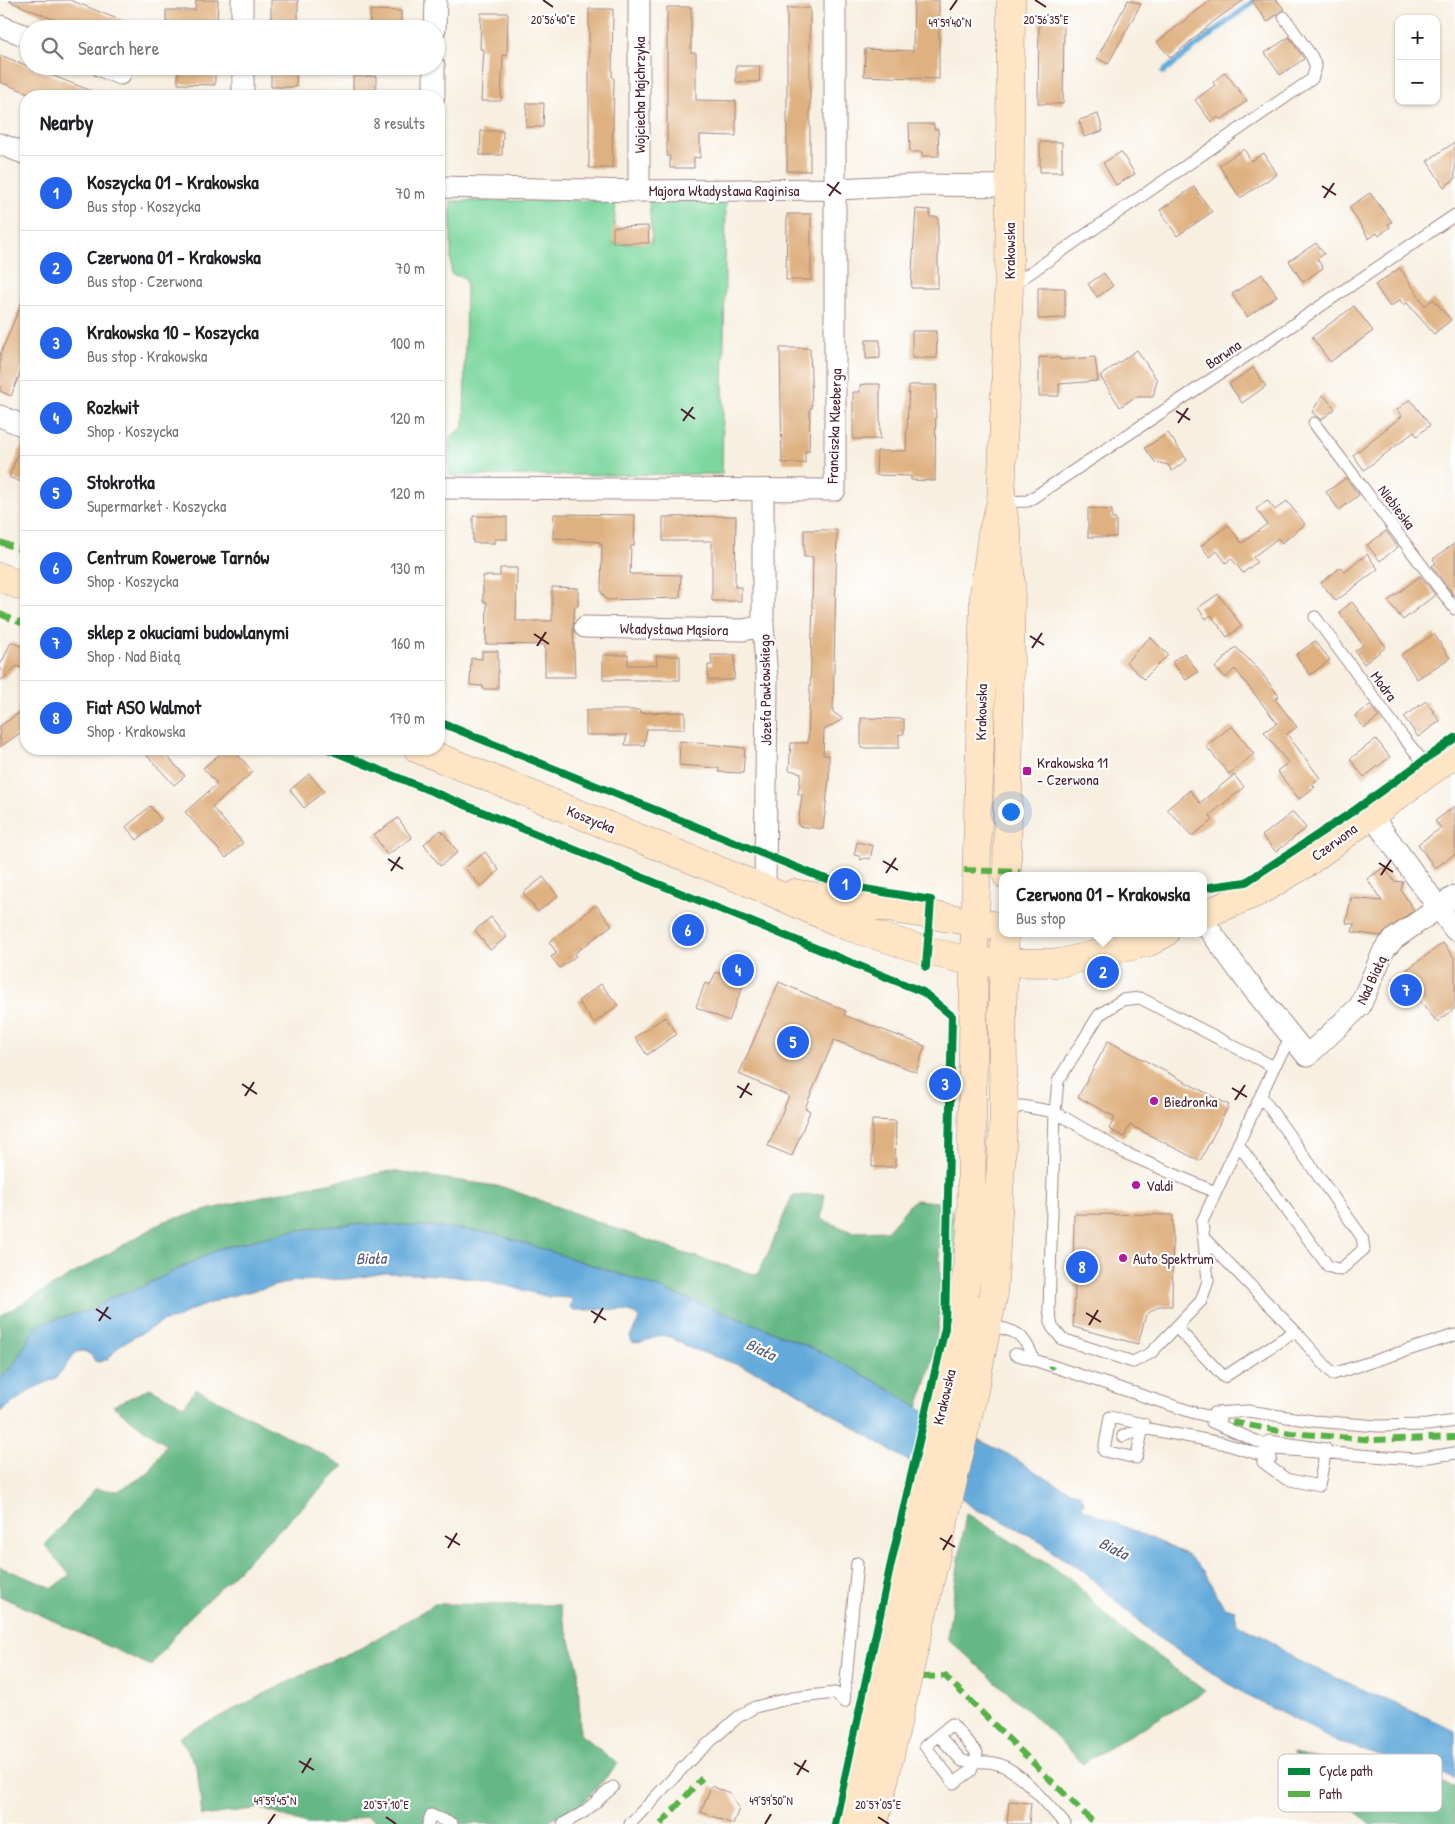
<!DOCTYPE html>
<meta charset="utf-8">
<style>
:root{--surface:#fff;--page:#f6f6f6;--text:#202124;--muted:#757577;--line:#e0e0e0;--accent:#2563eb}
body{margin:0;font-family:"Patrick Hand",sans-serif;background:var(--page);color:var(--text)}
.controls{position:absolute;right:15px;top:15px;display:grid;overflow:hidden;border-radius:10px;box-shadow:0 1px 4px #0004}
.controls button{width:45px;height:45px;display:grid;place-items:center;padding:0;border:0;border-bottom:1px solid var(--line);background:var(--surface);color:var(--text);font:25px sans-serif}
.you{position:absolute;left:1010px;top:811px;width:18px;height:18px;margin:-12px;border:4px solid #fff;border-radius:50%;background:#1a73e8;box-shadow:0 0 0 8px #1a73e833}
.badge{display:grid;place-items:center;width:32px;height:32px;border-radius:50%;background:var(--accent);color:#fff;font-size:16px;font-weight:700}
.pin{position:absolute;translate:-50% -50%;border:2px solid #fff;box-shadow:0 1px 5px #0006}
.popup{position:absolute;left:999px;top:872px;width:208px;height:65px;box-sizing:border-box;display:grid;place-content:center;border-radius:10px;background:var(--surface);filter:drop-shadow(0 1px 4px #0005);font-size:16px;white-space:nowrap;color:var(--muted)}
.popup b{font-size:19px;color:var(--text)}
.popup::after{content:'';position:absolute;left:50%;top:100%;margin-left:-10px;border:10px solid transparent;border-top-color:var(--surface)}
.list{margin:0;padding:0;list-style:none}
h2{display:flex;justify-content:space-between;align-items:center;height:65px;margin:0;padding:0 20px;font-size:21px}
h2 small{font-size:16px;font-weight:400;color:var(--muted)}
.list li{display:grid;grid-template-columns:32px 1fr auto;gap:15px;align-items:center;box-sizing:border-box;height:75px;padding:0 20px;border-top:1px solid var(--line)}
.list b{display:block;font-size:19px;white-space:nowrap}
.list p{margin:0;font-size:16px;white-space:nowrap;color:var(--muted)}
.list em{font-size:16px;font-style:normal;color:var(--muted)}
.icon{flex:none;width:28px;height:28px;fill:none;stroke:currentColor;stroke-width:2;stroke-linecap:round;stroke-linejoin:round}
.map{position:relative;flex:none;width:1455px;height:1824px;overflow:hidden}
.search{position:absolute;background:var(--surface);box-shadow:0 1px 4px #0004;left:20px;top:20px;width:425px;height:55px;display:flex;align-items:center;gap:12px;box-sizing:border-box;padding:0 18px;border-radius:28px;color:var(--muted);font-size:19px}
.panel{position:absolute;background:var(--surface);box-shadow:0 1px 4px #0004;left:20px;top:90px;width:425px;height:665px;border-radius:20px}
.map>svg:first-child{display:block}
.green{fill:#7cd79d;stroke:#637b64}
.forest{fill:#65b884;stroke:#586c58}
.water{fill:#63aada;stroke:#566482}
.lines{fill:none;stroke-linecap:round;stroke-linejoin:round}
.stream{stroke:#63aada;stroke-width:5.5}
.building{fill:#dfb180}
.lane-casing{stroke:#a08786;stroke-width:13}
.street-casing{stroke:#a08786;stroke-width:23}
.secondary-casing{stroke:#a08786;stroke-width:29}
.lane{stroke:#fff;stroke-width:11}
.street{stroke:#fff;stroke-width:21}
.secondary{stroke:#fde5c5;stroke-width:28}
.quiet{stroke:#57b146;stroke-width:6;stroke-dasharray:12 6;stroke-linecap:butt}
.cycleway-casing{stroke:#fff;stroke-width:11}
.cycleway{stroke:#00873e;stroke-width:8}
.ticks{fill:none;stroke:#4a1f2b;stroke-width:2}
.poi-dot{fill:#b5179e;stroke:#fff;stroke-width:2}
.labels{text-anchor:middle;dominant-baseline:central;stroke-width:4.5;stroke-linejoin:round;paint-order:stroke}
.street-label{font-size:15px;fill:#4a1f2b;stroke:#fff}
.poi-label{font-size:15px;fill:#4a1f2b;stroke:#fff;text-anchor:start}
.water-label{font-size:16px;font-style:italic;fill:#545771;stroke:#fff}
.key{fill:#fff;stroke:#c9bcbf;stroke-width:1}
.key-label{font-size:14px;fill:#4a1f2b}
.ticks-label{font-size:12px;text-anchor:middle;fill:#4a1f2b;stroke:#fff;stroke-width:4.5;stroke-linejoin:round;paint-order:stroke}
</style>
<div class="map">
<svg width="1455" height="1824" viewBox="0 0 1455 1824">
<rect width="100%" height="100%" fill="#fff"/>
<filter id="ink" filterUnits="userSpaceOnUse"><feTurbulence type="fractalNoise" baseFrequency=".02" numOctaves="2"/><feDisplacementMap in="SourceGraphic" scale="10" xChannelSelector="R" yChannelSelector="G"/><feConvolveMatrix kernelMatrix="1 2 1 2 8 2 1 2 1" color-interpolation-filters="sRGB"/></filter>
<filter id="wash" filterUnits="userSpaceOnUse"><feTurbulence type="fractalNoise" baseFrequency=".0096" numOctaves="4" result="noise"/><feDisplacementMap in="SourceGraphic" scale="20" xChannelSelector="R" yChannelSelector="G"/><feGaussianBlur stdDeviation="1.12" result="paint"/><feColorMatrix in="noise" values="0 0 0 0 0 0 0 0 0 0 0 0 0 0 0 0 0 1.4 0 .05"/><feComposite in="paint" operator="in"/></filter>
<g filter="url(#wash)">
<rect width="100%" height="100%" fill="#f7efe0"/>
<path class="green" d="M610,200L616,202L613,244L652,242L649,201H726L722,474L450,476V437L464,427L466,284L465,278L451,274V201Z
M951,1208L958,1237L949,1321Z"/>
<path class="forest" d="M391,1171L503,1187L683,1253L757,1275L767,1256L792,1196L825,1194L821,1219L852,1232L887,1231L914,1200L938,1202L941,1298L935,1352L918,1408L875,1381L818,1351L767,1329L635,1279L493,1233L429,1226L349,1224L292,1231L221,1248L141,1287L112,1297L94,1309L42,1323L35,1329L12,1367L0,1377V1316L165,1221L271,1194Z
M150,1388L184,1406L196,1389L344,1466L186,1621L151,1666L0,1596V1567L53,1588L70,1575L45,1545L95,1489L118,1491L149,1473L166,1445L113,1406Z
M966,1513L1071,1579L1119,1628L1205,1691L1083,1763L1025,1708L947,1638Z
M435,1604L559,1605L578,1667L580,1734L618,1764L575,1812L536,1824H452L431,1815L428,1824H380L367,1815L340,1824H306L260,1808L202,1816L197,1766L179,1737L326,1663L359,1649Z
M1293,1753L1455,1786V1824H1370Z"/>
<path class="water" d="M349,1224L429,1226L493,1233L635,1279L767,1329L818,1351L875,1381L937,1419L1009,1455L1055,1484L1080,1494L1084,1501L1082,1508L1188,1555L1203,1571L1224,1607L1235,1610L1237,1624L1262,1635L1296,1660L1455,1730V1778L1341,1743L1246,1695L1154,1635L1082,1570L1054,1553L1042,1542L990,1514L978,1511L908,1461L789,1387C758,1370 723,1360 690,1348C682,1345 674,1337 666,1336C654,1333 645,1346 632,1342L630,1337L640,1318C627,1305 592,1311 574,1310L570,1308L572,1300L570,1298L549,1297L485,1280L439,1275L385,1273L348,1279L295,1281L226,1297L189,1311L176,1319L164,1321L120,1345L108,1359L100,1362L95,1361C89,1352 86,1350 76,1352L56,1378L32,1389L0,1412V1377L12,1367L35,1329L42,1323L94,1309L112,1297L141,1287L221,1248L292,1231Z"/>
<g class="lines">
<path class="stream" d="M1163,72L1255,0"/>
</g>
<g id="blocks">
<path class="building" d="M70,0L140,28V29H77L9,1Z
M196,0H218L217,29H194V23L166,22V10H195Z
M271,0H298V29L271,27Z
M914,0H939V79L864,76L865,49L913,51Z
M1128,0L1141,4L1108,64L1097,58Z
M1211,0H1244L1214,21L1171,58L1157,42Z
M1252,0H1277L1284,9L1267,22Z
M667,7H691V53H696V100L736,101V136L700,135V158L694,157V168H670V156H667Z
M787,8H810V171H787Z
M589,9H613L612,76L614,79L612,168H589Z
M370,10L401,11V29H370Z
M481,13H508L507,56L503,55L501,101H481L484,49H480Z
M1039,21H1064L1063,104H1038Z
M1289,37L1304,59L1280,75L1265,53Z
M0,55L102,95V96H36L0,82Z
M178,66H215V85L178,84Z
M271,66H296V87H271Z
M736,66H760L759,82H736Z
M1225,72L1247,101L1221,120L1218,117L1211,122L1195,100L1215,85L1213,82Z
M353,76H376V96H353Z
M527,103H544L543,127H526Z
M1098,114L1103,131L1084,137L1079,120Z
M909,124H934V129H938L939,156H922V152H910Z
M481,131H503L502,155H480Z
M1040,142H1062V172H1040Z
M1455,142V179L1444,187L1427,161Z
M1244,149L1251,161L1264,153L1277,174L1240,198L1219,165Z
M1121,152L1135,174L1116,185L1103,163Z
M1194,187L1212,212L1177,236L1160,210Z
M1370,193L1392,222L1388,224L1390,227L1379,236L1377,233L1369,239L1349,207Z
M916,209L930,210V217H938V288H911Z
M787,214H811V280H786Z
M648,226L649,243H613V227Z
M1316,243L1324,254L1317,259L1323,268L1303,282L1289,261Z
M1400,268L1425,306L1433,299L1451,320L1434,334L1407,303L1403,305L1400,300L1390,307L1375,285Z
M1104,273L1113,286L1097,297L1088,284Z
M1262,274L1277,296L1247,317L1232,294Z
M1038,288H1065V318L1038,319Z
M26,292V358L11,396L0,391V355Z
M1354,306L1373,331L1330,362L1312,337Z
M912,331H936L937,358H912Z
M866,340H880V358L866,359Z
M780,348H810L812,408H810L809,451H805V463H782Z
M1137,350L1157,380L1153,397H1135L1120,407L1100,376Z
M1039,357L1060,358V360L1095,357L1098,381L1059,384V396H1039Z
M1253,368L1266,386L1242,403L1229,384Z
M865,384H880V439H853V392H860V385Z
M909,385H936L935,481L911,480V476L876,475L877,451H906Z
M1323,394L1335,409L1321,420L1312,412Z
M1410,399L1430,425L1417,436L1414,432L1364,470L1353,455L1402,416L1397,410Z
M1168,433L1187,460L1172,471L1168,465L1155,462L1145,448Z
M24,439H26V484L9,477Z
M1346,478L1359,495L1339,510L1326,492Z
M1267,500L1275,510L1287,501L1305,524L1282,543L1278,538L1253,557L1257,562L1243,573L1231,558L1226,563L1217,551L1210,557L1201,546L1228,525L1242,543L1267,524L1256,509Z
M1088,508L1112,510V519H1116V537H1088Z
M554,514L635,515L634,546H631L630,574L681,575L680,598L607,600L601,592L602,545H600V542L553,538Z
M473,516L507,517V539H495V543H473Z
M736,516L735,587H741V601H712V541H663V517Z
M804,530H837L833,712L843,719L824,730L823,755H829V779L823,829L798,826L802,794H798L801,773L789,770L791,743H808L813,606H812L813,557H804Z
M1386,531L1398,547L1380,561L1367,545Z
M1455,543V597L1432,566L1436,563L1433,559Z
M1367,554L1378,569L1336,601L1321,583L1341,567L1345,572Z
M500,568H517L516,621H552V587L578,588V606H575L573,626L575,677H545V645L486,644L487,602H483V576H500Z
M1420,576L1435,595L1403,620L1388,601Z
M1218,594L1242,626L1227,637L1211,615L1206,619L1198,608Z
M1352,602L1386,647L1364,664L1355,651L1363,645L1339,612Z
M1434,634L1450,658L1417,679L1401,655Z
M1150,637L1168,655L1144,679L1126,662Z
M1315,641L1330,660L1310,675L1296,655Z
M11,642L26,648V661L23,669L17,666L0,681V666Z
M1236,647L1260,671L1279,696L1275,699L1297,727L1287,734L1320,778L1312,784L1315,787L1299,799L1277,771L1288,763L1264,732L1277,723L1235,669L1226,678L1215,668Z
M482,651H498V689H483V686L470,685L471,658L482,659Z
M1184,653L1198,672L1186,680L1172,662Z
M603,655H628V665H657L656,656H680V680H603Z
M711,655H735L734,680H708V665H712Z
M1426,701L1440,721L1418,737L1404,717Z
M1370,705L1379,717L1364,728L1355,716Z
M26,708V729L0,747V726Z
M586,710H640V713L685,712V729H647L644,745H625L627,735H586Z
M861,718L904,719V734H899V748H861Z
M1232,726L1254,754L1229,774L1206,746Z
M1376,739L1390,757L1364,777L1350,759Z
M680,741L745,748L743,773L719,772V768L679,765Z
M141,749H161L185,776L174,785Z
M226,749H233L253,772L212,807L243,843L226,858L185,812L217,784L203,768Z
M309,774L324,791L304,808L290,790Z
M1234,775L1244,787L1210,815L1213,820L1192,836L1167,809L1190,790L1200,803Z
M150,806L161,820L137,840L126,827Z
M1455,806V854L1435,868L1418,844L1441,828L1435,821Z
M1293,812L1306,828L1276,852L1262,836Z
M398,818L412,838L387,855L374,835Z
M441,830L458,852L440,866L424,844Z
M857,842L873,846L870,859L865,858L861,860L859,856L854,855Z
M485,852L499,870L481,887L465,868Z
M1384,867L1394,881L1403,882L1401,890L1414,910L1380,936L1352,932L1354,924L1346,923L1351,898L1382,901L1367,879Z
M543,877L558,896L538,912L523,893Z
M596,905L612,925L574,954L576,956L560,968L551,957L557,953L549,942Z
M686,915L701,922L690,945L675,937Z
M491,917L507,937L490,950L475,930Z
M1443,943L1455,959V1008L1437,1022L1418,998L1411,1004L1393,980Z
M734,965L749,971L729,1021L696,1007L705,983L710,985L716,972L729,978Z
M779,982L846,1011L844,1015L925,1046L916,1072L834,1040L805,1108L810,1111L792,1156L768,1146L789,1096L739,1074Z
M601,984L618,1005L594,1023L578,1001Z
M665,1017L677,1034L647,1055L635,1037Z
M1108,1041L1229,1105L1200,1161L1130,1125L1124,1137L1109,1129L1115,1117L1078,1097Z
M872,1120L896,1121L895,1167H872Z
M1074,1214L1173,1215L1172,1306H1159L1146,1315L1138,1344L1073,1327L1075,1291L1073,1280Z
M711,1786L730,1793L739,1809L733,1824L701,1812Z
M1009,1801L1031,1803L1029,1824H1007Z"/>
</g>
</g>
<g filter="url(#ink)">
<use href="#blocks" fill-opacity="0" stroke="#a08786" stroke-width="1"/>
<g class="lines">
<defs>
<path id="lane" d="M1011,286L1312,79L1316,67L1312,57L1284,17
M1314,423L1455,609
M1002,502L1028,501L1272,339L1455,215
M1315,617L1403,737L1431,771
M1274,1067L1202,1222L1208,1281L1201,1301L1151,1353L1133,1362L1062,1339L1052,1327L1049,1310L1055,1112L1058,1081L1099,1015L1122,1000L1140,998L1274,1067L1291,1037
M1004,1112L1022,1106L1055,1112L1125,1153L1215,1192
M1238,1144L1328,1266L1340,1270L1364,1249L1362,1237L1261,1096
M989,1326C1016,1330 1024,1333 1034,1360L1195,1413L1220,1419
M1176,1327L1224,1377L1295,1331L1203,1237
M1295,1331L1333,1374L1455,1335
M1015,1354L1034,1360
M1110,1417L1144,1424L1136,1458L1104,1451Z
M1455,1421L1427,1425L1379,1426L1313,1421L1248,1411L1214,1413L1212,1422L1275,1449L1415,1459L1455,1453
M1123,1436L1143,1428L1222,1443L1271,1458
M1269,1441L1326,1449L1319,1486L1286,1479L1263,1462Z
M844,1702L857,1563
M952,1724L977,1753L971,1771L954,1783L925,1746Z
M939,1736L962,1761C973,1762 984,1761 994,1763C1019,1767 1048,1806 1065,1824
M428,1824L431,1815L452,1824
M563,1824L584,1812L613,1787
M630,1824L694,1756L738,1717L755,1707L792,1698L835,1693L844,1702"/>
<path id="street" d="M242,0V29
M0,26L29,37
M435,29L436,0
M101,66L120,74
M243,66V96
M434,96V66
M0,144L26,154
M439,187L639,191L836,189L922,185L1010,186
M639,191V0
M0,416L26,427
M439,488L835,490V0
M763,491V626L767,679L765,889
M585,627L743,630L763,626
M1371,815L1455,930
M1203,921L1246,980L1307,1056L1360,1006L1384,950L1394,939L1455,896"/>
<path id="secondary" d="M0,577L26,588
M418,749L765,889L849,927L927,951L974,962L1060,963L1149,942L1165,933
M1007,876L1011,584L1007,534L1001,502L1009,287L1011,0
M794,893L993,925
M1203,915L1258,892L1305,864L1455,753
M851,1824L853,1797L961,1329L971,1229L974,962L984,593L992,534L1001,502
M874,1824L974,1390L993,1297L1004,1112L1002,1015L1005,933"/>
</defs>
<use href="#lane" class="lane-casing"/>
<use href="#street" class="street-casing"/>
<use href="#secondary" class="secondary-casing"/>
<use href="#lane" class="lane"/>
<use href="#street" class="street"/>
<use href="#secondary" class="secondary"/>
<path class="quiet" d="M0,542L26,552
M0,614L26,625
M964,870L1020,872
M1051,1369L1052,1366
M1232,1422L1290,1433L1374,1440L1455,1437
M923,1677L945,1676L1095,1824
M661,1824L702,1778"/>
<defs>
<path id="cycleway" d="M439,722L820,877L865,889L931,900L926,967
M328,749L923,992L952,1016L945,1328L890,1568L835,1824
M1203,888L1246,882L1352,812L1455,738"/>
</defs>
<use href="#cycleway" class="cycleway-casing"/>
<use href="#cycleway" class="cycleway"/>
</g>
</g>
<path class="ticks" d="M543,0L553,7M1035,0L1046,7M950,10L957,0M827,184L841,194M1322,186L1336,195M829,196L839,182M1324,198L1334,183M681,409L695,419M1176,411L1190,420M683,421L693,407M1178,423L1188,408M534,634L549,644M1030,636L1044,645M537,646L546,632M1032,648L1042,633M388,859L403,869M883,861L898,870M1379,863L1393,872M391,871L400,857M886,873L896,858M1381,875L1391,860M242,1084L257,1094M737,1086L752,1095M1232,1088L1247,1097M245,1096L254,1082M740,1098L749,1083M1235,1100L1245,1085M96,1309L111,1319M591,1311L606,1320M1086,1313L1101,1322M99,1321L108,1307M594,1323L603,1308M1089,1325L1098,1310M445,1536L460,1545M940,1538L955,1547M448,1548L457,1533M943,1550L952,1535M299,1761L314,1770M794,1763L809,1772M302,1773L311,1758M797,1775L806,1760M386,1817L396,1824M878,1817L889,1824M268,1824L275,1814M765,1824L771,1814"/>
<g class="poi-dot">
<rect x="1022" y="766" width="10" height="10" rx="2.5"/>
<circle cx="1154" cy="1101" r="5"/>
<circle cx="1136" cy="1185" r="5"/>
<circle cx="1123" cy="1258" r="5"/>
</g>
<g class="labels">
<g class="street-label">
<text transform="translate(639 95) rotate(-90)">Wojciecha Majchrzyka</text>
<text x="724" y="190">Majora Władysława Raginisa</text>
<text transform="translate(1009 251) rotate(-90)">Krakowska</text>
<text transform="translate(1223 354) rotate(-34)">Barwna</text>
<text transform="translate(834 426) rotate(-88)">Franciszka Kleeberga</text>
<text transform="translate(1397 507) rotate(53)">Niebieska</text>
<text transform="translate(674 629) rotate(1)">Władysława Mąsiora</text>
<text transform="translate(1384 686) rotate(54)">Modra</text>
<text transform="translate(765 690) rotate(-91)">Józefa Pawłowskiego</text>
<text transform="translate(981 712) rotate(-89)">Krakowska</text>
<text transform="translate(591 819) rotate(22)">Koszycka</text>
<text transform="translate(1334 842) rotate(-36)">Czerwona</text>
<text transform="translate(1371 980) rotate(-65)">Nad Białą</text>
<text transform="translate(944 1397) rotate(-77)">Krakowska</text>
</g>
<g class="poi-label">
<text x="1037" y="762">Krakowska 11<tspan x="1037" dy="17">- Czerwona</tspan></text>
<text x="1164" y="1101">Biedronka</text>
<text x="1146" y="1185">Valdi</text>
<text x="1133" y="1258">Auto Spektrum</text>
</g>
<g class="water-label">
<text transform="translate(371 1258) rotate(-1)">Biała</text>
<text transform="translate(761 1349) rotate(25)">Biała</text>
<text transform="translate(1114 1548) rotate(26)">Biała</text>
</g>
</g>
<rect x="1278" y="1754" width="164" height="58" rx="8" class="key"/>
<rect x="1288" y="1768" width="22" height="7" fill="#00873e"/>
<rect x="1288" y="1791" width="22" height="6" fill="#57b146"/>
<g class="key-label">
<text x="1319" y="1776">Cycle path</text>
<text x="1319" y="1799">Path</text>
</g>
<g class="ticks-label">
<text x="553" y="24">20°56'40"E</text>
<text x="1046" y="24">20°56'35"E</text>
<text x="950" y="27">49°59'40"N</text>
<text x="275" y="1805">49°59'45"N</text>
<text x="771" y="1805">49°59'50"N</text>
<text x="386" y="1809">20°57'10"E</text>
<text x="878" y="1809">20°57'05"E</text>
</g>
</svg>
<div class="controls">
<button>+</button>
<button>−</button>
</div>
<div class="you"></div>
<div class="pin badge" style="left:845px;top:884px">1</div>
<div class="pin badge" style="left:1103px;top:972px">2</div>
<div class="popup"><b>Czerwona 01 - Krakowska</b>Bus stop</div>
<div class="pin badge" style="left:945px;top:1084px">3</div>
<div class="pin badge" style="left:738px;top:970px">4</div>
<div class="pin badge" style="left:793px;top:1042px">5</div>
<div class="pin badge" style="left:688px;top:930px">6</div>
<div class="pin badge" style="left:1406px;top:990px">7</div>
<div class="pin badge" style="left:1082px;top:1267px">8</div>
<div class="search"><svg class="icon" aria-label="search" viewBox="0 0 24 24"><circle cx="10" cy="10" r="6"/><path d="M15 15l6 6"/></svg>Search here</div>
<section class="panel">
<h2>Nearby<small>8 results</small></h2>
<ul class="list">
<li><span class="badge">1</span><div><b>Koszycka 01 - Krakowska</b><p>Bus stop · Koszycka</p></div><em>70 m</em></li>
<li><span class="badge">2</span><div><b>Czerwona 01 - Krakowska</b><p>Bus stop · Czerwona</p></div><em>70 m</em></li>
<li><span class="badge">3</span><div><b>Krakowska 10 - Koszycka</b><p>Bus stop · Krakowska</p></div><em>100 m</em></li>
<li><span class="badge">4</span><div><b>Rozkwit</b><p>Shop · Koszycka</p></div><em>120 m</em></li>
<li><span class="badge">5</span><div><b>Stokrotka</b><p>Supermarket · Koszycka</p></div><em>120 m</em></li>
<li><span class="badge">6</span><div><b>Centrum Rowerowe Tarnów</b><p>Shop · Koszycka</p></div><em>130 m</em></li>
<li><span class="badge">7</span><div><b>sklep z okuciami budowlanymi</b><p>Shop · Nad Białą</p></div><em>160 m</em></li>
<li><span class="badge">8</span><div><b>Fiat ASO Walmot</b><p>Shop · Krakowska</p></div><em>170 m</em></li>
</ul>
</section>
</div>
